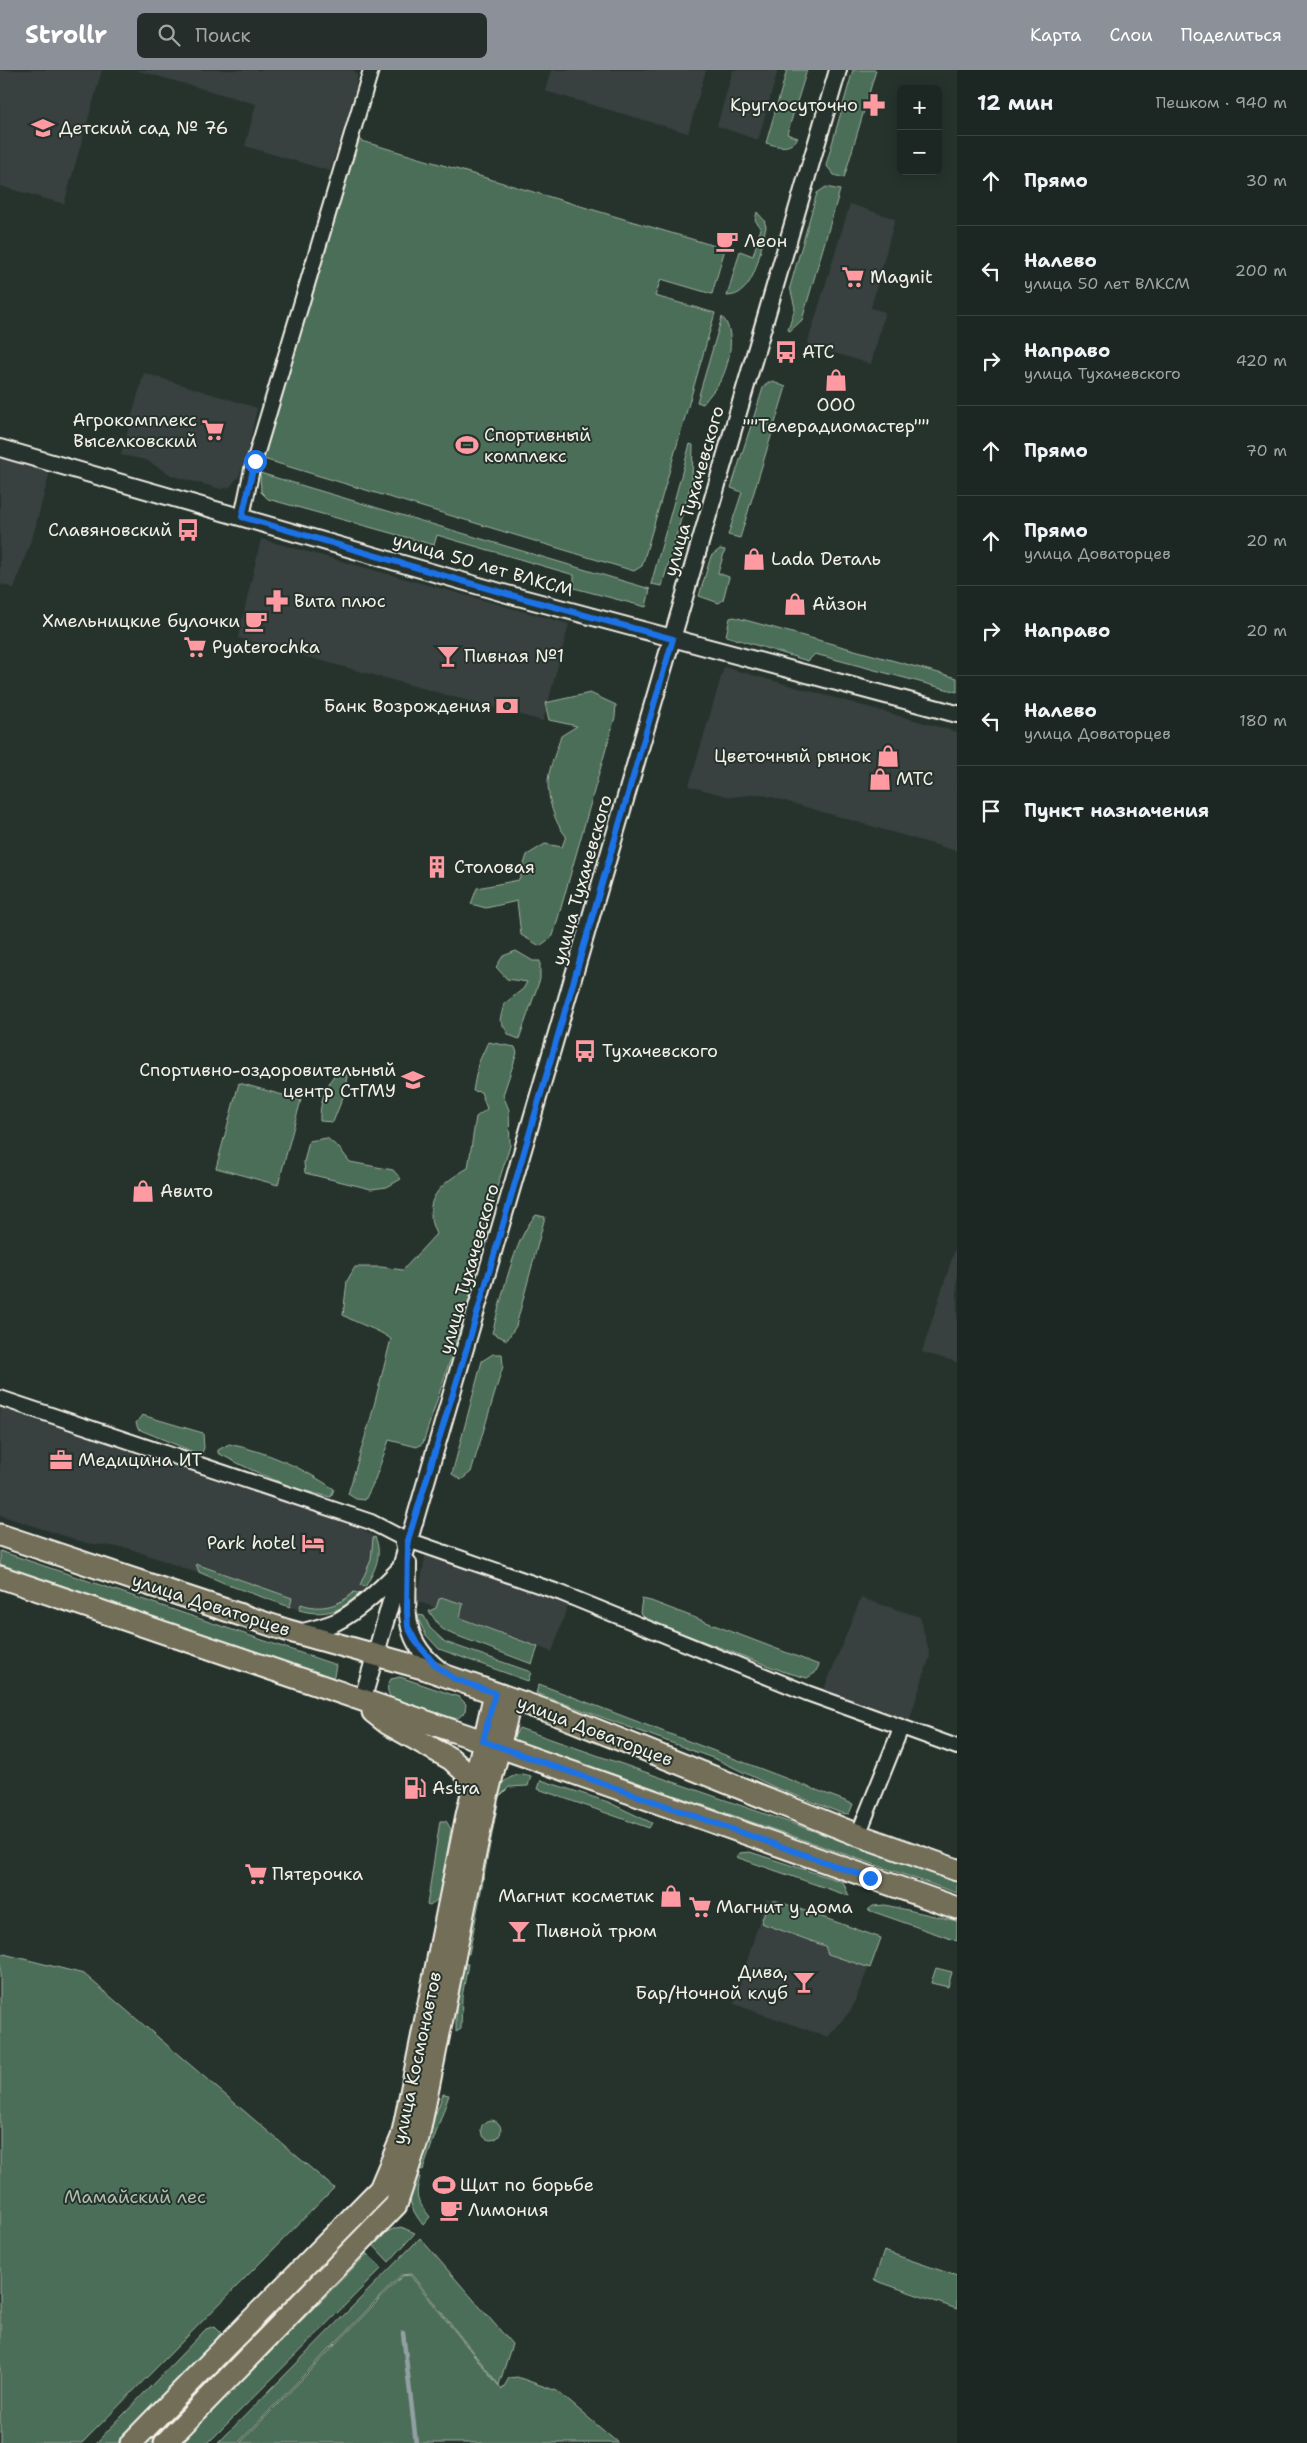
<!DOCTYPE html>
<html lang="ru">
<meta charset="utf-8">
<style>
:root{--surface:#1c2622;--page:#252e2a;--text:#f1f3f6;--muted:#a0a5a5;--line:#3a4340;--accent:#8c9099}
body{margin:0;font-family:"Shantell Sans",sans-serif;background:var(--page);color:var(--text)}
.controls{position:absolute;right:15px;top:15px;display:grid;overflow:hidden;border-radius:8px;box-shadow:0 2px 12px #0003}
.controls button{width:45px;height:45px;display:grid;place-items:center;padding:0;border:0;border-bottom:1px solid var(--line);background:var(--surface);color:var(--text);font:25px sans-serif}
.stop{position:absolute;width:15px;height:15px;margin:-11px;border:4px solid #1a73e8;border-radius:50%;background:#fff}
.stop.end{background:#1a73e8;border-color:#fff;box-shadow:0 1px 5px #0008}
.list{margin:0;padding:0;list-style:none}
h2{display:flex;justify-content:space-between;align-items:center;height:65px;margin:0;padding:0 20px;font-size:21px}
h2 small{font-size:16px;font-weight:400;color:var(--muted)}
.list li{display:grid;grid-template-columns:32px 1fr auto;gap:15px;align-items:center;box-sizing:border-box;height:90px;padding:0 20px;border-top:1px solid var(--line)}
.list b{display:block;font-size:19px;white-space:nowrap}
.list p{margin:0;font-size:16px;white-space:nowrap;color:var(--muted)}
.list em{font-size:16px;font-style:normal;color:var(--muted)}
.icon{flex:none;width:28px;height:28px;fill:none;stroke:currentColor;stroke-width:2;stroke-linecap:round;stroke-linejoin:round}
.map{position:relative;flex:none;width:957px;height:2373px;overflow:hidden}
header{display:flex;align-items:center;gap:30px;box-sizing:border-box;height:70px;padding:0 25px;background:var(--accent);color:#fff}
header strong{font-size:24px}
nav{display:flex;gap:28px;margin-inline-start:auto;font-size:18px}
.search{width:350px;height:45px;background:var(--page);display:flex;align-items:center;gap:12px;box-sizing:border-box;padding:0 18px;border-radius:8px;color:var(--muted);font-size:19px}
main{display:flex}
aside{flex:1;background:var(--surface)}
.map>svg:first-child{display:block}
.built{fill:#384140}
.green{fill:#4c6e59;stroke:#a0b0a0}
.lines{fill:none;stroke-linecap:round;stroke-linejoin:round}
.stream{stroke:#92a0a4;stroke-width:4.5}
.minor-casing{stroke:#f4f1e8;stroke-width:18}
.tertiary-casing{stroke:#f4f1e8;stroke-width:20}
.primary-casing{stroke:#f4f1e8;stroke-width:25}
.minor{stroke:#26332d;stroke-width:14}
.tertiary{stroke:#26332d;stroke-width:16}
.primary{stroke:#726e59;stroke-width:21}
.route{stroke:#1a73e8;stroke-width:6}
.labels{text-anchor:middle;dominant-baseline:central;stroke-width:4;stroke-linejoin:round;paint-order:stroke}
.poi-label{font-size:18px;fill:#f4f1e8;stroke:#26332d;text-anchor:start}
.street-label{font-size:18px;fill:#f4f1e8;stroke:#26332d}
.park-label{font-size:18px;fill:#b1bdaf;stroke:#26332d}
</style>
<header>
<strong>Strollr</strong>
<div class="search"><svg class="icon" aria-label="search" viewBox="0 0 24 24"><circle cx="10" cy="10" r="6"/><path d="M15 15l6 6"/></svg>Поиск</div>
<nav><a>Карта</a><a>Слои</a><a>Поделиться</a></nav>
</header>
<main>
<div class="map">
<svg width="957" height="2373" viewBox="0 0 957 2373">
<rect width="100%" height="100%" fill="#26332d"/>
<filter id="ink" filterUnits="userSpaceOnUse"><feTurbulence type="fractalNoise" baseFrequency=".02" numOctaves="2"/><feDisplacementMap in="SourceGraphic" scale="10" xChannelSelector="R" yChannelSelector="G"/><feConvolveMatrix kernelMatrix="1 2 1 2 8 2 1 2 1" color-interpolation-filters="sRGB"/></filter>
<g filter="url(#ink)">
<path class="built" d="M0,0H102L64,134L0,116Z
M136,0H354L357,5L356,18L330,101L245,76L256,34Z
M551,0H706L688,63L545,21Z
M733,0H778L758,70L717,56Z
M850,134L895,149L871,238L885,242L871,294L807,275Z
M144,303L257,338L246,387L239,406L230,417L221,419L173,406L146,390L121,385Z
M0,385L43,397L49,405L34,462L14,518L0,514Z
M261,469L569,554L543,651L238,568Z
M724,597L957,662V781L761,724L730,727L689,716Z
M957,1173V1292L922,1282Z
M0,1335L359,1457L375,1467L379,1477L372,1506L361,1524L345,1537L324,1543H308L128,1478L86,1473L0,1445Z
M428,1471L572,1523L552,1582L417,1531Z
M861,1528L920,1547L930,1586L908,1654L823,1622Z
M766,1829L881,1868L851,1940L828,1967L734,1934Z"/>
<path class="green" d="M787,0H807L787,64L798,68C789,80 780,77 766,73Z
M853,0H876L844,108L834,105L826,95Z
M355,69L725,179L712,224L661,209L655,226L715,243L642,496L634,501L260,388Z
M826,117L840,120L802,250L790,261L788,260L795,238L790,217L817,123Z
M757,142L764,150L766,157C760,179 756,226 727,226L740,181L753,186L761,158L755,150Z
M722,247C736,261 730,291 722,308C717,317 709,326 703,334L697,332Z
M768,312H773L786,317L740,468L728,465L742,422L731,418L763,318Z
M690,374L693,375L692,410L662,516L651,514Z
M260,403L650,519L646,537L574,518V505L437,465L434,475L268,429L261,422Z
M720,479L725,480L718,503L729,507L723,530L719,533L699,526L711,486Z
M734,547L957,608V622L815,584L808,591L726,566L730,548Z
M590,623L616,635L615,647L553,866L540,876L521,865L517,831L486,838L471,834L477,818L519,810L527,785L545,774L562,777L566,766C554,752 548,730 548,711C549,697 557,680 561,666L577,656L549,650L545,633Z
M516,881L533,891H540V909L519,969L509,965L500,950L504,934L523,919L527,912L507,909L496,897L503,886Z
M488,972L515,977L517,983L503,1025L509,1040L510,1076L469,1205L470,1229L423,1373L417,1377L389,1370L374,1412L365,1430L356,1429L348,1424L371,1347L391,1269C376,1258 359,1255 343,1245L347,1211L355,1197H381L403,1200L436,1164C420,1131 440,1114 468,1098L476,1047L487,1039L481,1022L473,1021L478,994Z
M339,1001L348,1002L343,1027L333,1052L320,1051C319,1035 326,1010 339,1001Z
M239,1013L301,1030L278,1115L216,1098Z
M327,1068L340,1079L350,1092L393,1100L401,1109L387,1117L371,1119L305,1103L304,1092L309,1071Z
M536,1145L545,1147L516,1256L507,1270L492,1263C501,1232 514,1168 536,1145Z
M493,1284H502L503,1296L471,1402L461,1410L452,1404L482,1291Z
M142,1345L203,1363L204,1378L201,1385L138,1359L136,1353Z
M229,1374C268,1382 301,1397 334,1419L331,1427C292,1420 254,1402 218,1383V1380Z
M375,1467C383,1484 375,1501 365,1517L360,1515L371,1490L373,1468Z
M0,1481L336,1595L334,1606L332,1607L0,1494Z
M196,1494L292,1528L290,1537L231,1516L199,1502Z
M354,1522L361,1524C343,1541 323,1547 299,1540L301,1534C321,1541 339,1536 354,1522Z
M444,1528L463,1534L460,1548L538,1577L532,1594L447,1562L440,1557L429,1541L436,1538L439,1529Z
M642,1529L651,1531L819,1595L815,1603L807,1608L785,1602L647,1550L640,1543Z
M418,1545L424,1546L430,1558L445,1572L531,1602L528,1611L439,1579L426,1565L419,1551Z
M400,1607L459,1627L466,1634L465,1642L457,1649L391,1628C386,1620 387,1616 391,1609Z
M539,1614L853,1734L849,1744L841,1743L774,1717L718,1690L536,1623Z
M519,1658L957,1811V1823L515,1670L514,1667Z
M523,1704L531,1706L528,1716L509,1717L501,1725L494,1723C501,1713 510,1705 523,1704Z
M541,1710L608,1732L652,1753L649,1758L538,1719Z
M491,1732L498,1733L469,1884L463,1883Z
M440,1751H446L451,1759L440,1827L430,1836L427,1835Z
M750,1782L843,1812L849,1826L736,1787L739,1783Z
M772,1831H777L881,1868L870,1898L828,1884L825,1876L761,1853L767,1835Z
M885,1835L957,1851V1871L868,1840L873,1836Z
M0,1883L84,1904L334,2118L82,2373H0Z
M462,1893L468,1894L462,1927L461,1959L456,1962V1926Z
M936,1898L952,1902L948,1917L931,1913Z
M443,2024L449,2025L423,2100L416,2097Z
M481 2060a10 10 0 1 1 20 0a10 10 0 1 1-20 0Z
M413,2105L420,2107C414,2128 418,2131 430,2147L423,2155C408,2135 408,2129 413,2105Z
M357,2156L364,2163L157,2373H143Z
M401,2157L415,2163L389,2192L373,2175C382,2166 388,2159 401,2157Z
M420,2168L512,2274L499,2315L411,2204L401,2205L238,2373H218Z
M884,2181L957,2206V2239L874,2210Z
M367,2184L382,2198L208,2373H181Z
M410,2205L502,2320L509,2308L517,2307L557,2321L618,2373H240L402,2206Z
M215,2256L221,2262L199,2294L121,2373H96L206,2259Z"/>
<g class="lines">
<path class="stream" d="M403,2263L416,2373"/>
<defs>
<path id="minor" d="M242,447L252,399L371,0
M0,1328L371,1452L402,1468L405,1483
M408,1470L561,1523L807,1623L957,1677
M858,1765L901,1658"/>
<path id="tertiary" d="M0,378L507,524L957,644
M408,1493C408,1542 399,1572 446,1604
M299,1563C311,1560 324,1557 336,1552C359,1540 381,1519 399,1500
M362,1631L838,0"/>
<path id="primary" d="M0,1465L286,1560L426,1599L561,1646L858,1765L957,1800
M0,1507L483,1671L957,1838
M373,1642L387,1653L451,1689L464,1701L473,1717
M131,2373L380,2119L402,2067L467,1745L495,1623
M165,2373L396,2135L418,2068L485,1734L511,1629"/>
</defs>
<use href="#minor" class="minor-casing"/>
<use href="#tertiary" class="tertiary-casing"/>
<use href="#primary" class="primary-casing"/>
<use href="#minor" class="minor"/>
<use href="#tertiary" class="tertiary"/>
<use href="#primary" class="primary"/>
</g>
</g>
<g class="lines" filter="url(#ink)">
<path class="route" d="M255,391L242,447L507,524L673,569L470,1268L408,1470L407,1542L408,1557L416,1572L437,1597L455,1609L495,1623L483,1671L870,1808"/>
</g>
<defs>
<symbol id="pharmacy-bare" viewBox="-9 -9 18 18"><path d="M-2-6h4v4h4v4h-4v4h-4v-4h-4v-4h4Z" fill="#ff9aa2" stroke="#26332d" stroke-width="2.5" paint-order="stroke"/></symbol>
<symbol id="school-bare" viewBox="-9 -9 18 18"><path d="M0-5L7-2L0 1L-7-2ZM-4 1L0 2.5L4 1V4Q0 6-4 4Z" fill="#ff9aa2" stroke="#26332d" stroke-width="2.5" paint-order="stroke"/></symbol>
<symbol id="cafe-bare" viewBox="-9 -9 18 18"><path d="M-5.5-4.5H6V0H3Q3 3.5 0 3.5H-2.5Q-5.5 3.5-5.5 0ZM3-3.2v2h1.7v-2ZM-6 4.5H4V6H-6Z" fill="#ff9aa2" stroke="#26332d" stroke-width="2.5" paint-order="stroke"/></symbol>
<symbol id="supermarket-bare" viewBox="-9 -9 18 18"><path d="M-6-5.5h2.5l.6 2H6L4.5 2H-2.5L-4.4-4H-6ZM-1.5 3.2a1.3 1.3 0 1 0 .1 0ZM3 3.2a1.3 1.3 0 1 0 .1 0Z" fill="#ff9aa2" stroke="#26332d" stroke-width="2.5" paint-order="stroke"/></symbol>
<symbol id="bus-bare" viewBox="-9 -9 18 18"><path d="M-5-6H5V4H4V6H2V4H-2V6H-4V4H-5ZM-3.5-4V0h7V-4ZM-3.5 1.2v1.5H-2V1.2ZM2 1.2v1.5H3.5V1.2Z" fill="#ff9aa2" stroke="#26332d" stroke-width="2.5" paint-order="stroke"/></symbol>
<symbol id="shop-bare" viewBox="-9 -9 18 18"><path d="M-5-2.5h2.3a2.7 3.5 0 0 1 5.4 0H5L5.5 6h-11ZM-1.5-2.5h3a1.5 2.3 0 0 0-3 0Z" fill="#ff9aa2" stroke="#26332d" stroke-width="2.5" paint-order="stroke"/></symbol>
<symbol id="stadium-bare" viewBox="-9 -9 18 18"><path d="M0-5a6.5 5 0 1 0 0 10a6.5 5 0 1 0 0-10ZM-3.5-1.8h7v3.6h-7Z" fill="#ff9aa2" stroke="#26332d" stroke-width="2.5" paint-order="stroke"/></symbol>
<symbol id="bar-bare" viewBox="-9 -9 18 18"><path d="M-6-5H6L.8 .8V4.5H3.5V6h-7V4.5H-.8V.8Z" fill="#ff9aa2" stroke="#26332d" stroke-width="2.5" paint-order="stroke"/></symbol>
<symbol id="bank-bare" viewBox="-9 -9 18 18"><path d="M-6-4H6V4H-6ZM0-2.3a2.3 2.3 0 1 0 0 4.6a2.3 2.3 0 1 0 0-4.6Z" fill="#ff9aa2" stroke="#26332d" stroke-width="2.5" paint-order="stroke"/></symbol>
<symbol id="building-bare" viewBox="-9 -9 18 18"><path d="M-4-6H4V6H1V3H-1V6H-4ZM-2.5-4.3h1.7v1.8h-1.7ZM.8-4.3h1.7v1.8H.8ZM-2.5-1h1.7V.8h-1.7ZM.8-1h1.7V.8H.8Z" fill="#ff9aa2" stroke="#26332d" stroke-width="2.5" paint-order="stroke"/></symbol>
<symbol id="university-bare" viewBox="-9 -9 18 18"><path d="M0-5L7-2L0 1L-7-2ZM-4 1L0 2.5L4 1V4Q0 6-4 4Z" fill="#ff9aa2" stroke="#26332d" stroke-width="2.5" paint-order="stroke"/></symbol>
<symbol id="office-bare" viewBox="-9 -9 18 18"><path d="M-6-3h4V-5.5h4V-3h4V5H-6ZM-1-4.5V-3h2v-1.5ZM-6 0V1H6V0Z" fill="#ff9aa2" stroke="#26332d" stroke-width="2.5" paint-order="stroke"/></symbol>
<symbol id="hotel-bare" viewBox="-9 -9 18 18"><path d="M-6-4.5h1.5V1H6V5H4.5V3h-9V5H-6ZM-4 0a1.8 1.8 0 1 1 3.6 0ZM.5 0V-2.5h3Q6-2.5 6 0Z" fill="#ff9aa2" stroke="#26332d" stroke-width="2.5" paint-order="stroke"/></symbol>
<symbol id="fuel-bare" viewBox="-9 -9 18 18"><path d="M-5.5-6h7V0h2V4h1.3V-2.5L3-4.5l.8-.8L6-3V5H2.5V1h-1V6h-7ZM-4.2-4.7v3.2H.2V-4.7Z" fill="#ff9aa2" stroke="#26332d" stroke-width="2.5" paint-order="stroke"/></symbol>
</defs>
<g fill-rule="evenodd">
<use href="#pharmacy-bare" x="858" y="19" width="32" height="32"/>
<use href="#school-bare" x="27" y="42" width="32" height="32"/>
<use href="#cafe-bare" x="711" y="155" width="32" height="32"/>
<use href="#supermarket-bare" x="837" y="191" width="32" height="32"/>
<use href="#bus-bare" x="770" y="266" width="32" height="32"/>
<use href="#shop-bare" x="820" y="294" width="32" height="32"/>
<use href="#supermarket-bare" x="197" y="344" width="32" height="32"/>
<use href="#stadium-bare" x="451" y="359" width="32" height="32"/>
<use href="#bus-bare" x="172" y="444" width="32" height="32"/>
<use href="#shop-bare" x="738" y="473" width="32" height="32"/>
<use href="#pharmacy-bare" x="261" y="515" width="32" height="32"/>
<use href="#shop-bare" x="779" y="518" width="32" height="32"/>
<use href="#cafe-bare" x="240" y="535" width="32" height="32"/>
<use href="#supermarket-bare" x="179" y="561" width="32" height="32"/>
<use href="#bar-bare" x="432" y="570" width="32" height="32"/>
<use href="#bank-bare" x="491" y="620" width="32" height="32"/>
<use href="#shop-bare" x="872" y="670" width="32" height="32"/>
<use href="#shop-bare" x="864" y="693" width="32" height="32"/>
<use href="#building-bare" x="421" y="781" width="32" height="32"/>
<use href="#bus-bare" x="569" y="965" width="32" height="32"/>
<use href="#university-bare" x="397" y="994" width="32" height="32"/>
<use href="#shop-bare" x="127" y="1105" width="32" height="32"/>
<use href="#office-bare" x="45" y="1374" width="32" height="32"/>
<use href="#hotel-bare" x="297" y="1457" width="32" height="32"/>
<use href="#fuel-bare" x="399" y="1702" width="32" height="32"/>
<use href="#supermarket-bare" x="240" y="1788" width="32" height="32"/>
<use href="#shop-bare" x="655" y="1810" width="32" height="32"/>
<use href="#supermarket-bare" x="684" y="1821" width="32" height="32"/>
<use href="#bar-bare" x="503" y="1845" width="32" height="32"/>
<use href="#bar-bare" x="788" y="1896" width="32" height="32"/>
<use href="#stadium-bare" x="428" y="2099" width="32" height="32"/>
<use href="#cafe-bare" x="435" y="2124" width="32" height="32"/>
</g>
<g class="labels">
<g class="poi-label">
<text x="858" y="35" text-anchor="end">Круглосуточно</text>
<text x="59" y="58">Детский сад № 76</text>
<text x="744" y="171">Леон</text>
<text x="870" y="207">Magnit</text>
<text x="802" y="282">АТС</text>
<text x="836" y="335" text-anchor="middle">ООО<tspan x="836" dy="21">""Телерадиомастер""</tspan></text>
<text x="197" y="350" text-anchor="end">Агрокомплекс<tspan x="197" dy="21">Выселковский</tspan></text>
<text x="484" y="365">Спортивный<tspan x="484" dy="21">комплекс</tspan></text>
<text x="172" y="460" text-anchor="end">Славяновский</text>
<text x="771" y="489">Lada Dеталь</text>
<text x="294" y="531">Вита плюс</text>
<text x="812" y="534">Айзон</text>
<text x="240" y="551" text-anchor="end">Хмельницкие булочки</text>
<text x="212" y="577">Pyaterochka</text>
<text x="464" y="586">Пивная №1</text>
<text x="491" y="636" text-anchor="end">Банк Возрождения</text>
<text x="871" y="686" text-anchor="end">Цветочный рынок</text>
<text x="896" y="709">МТС</text>
<text x="454" y="797">Столовая</text>
<text x="602" y="981">Тухачевского</text>
<text x="396" y="1000" text-anchor="end">Спортивно-оздоровительный<tspan x="396" dy="21">центр СтГМУ</tspan></text>
<text x="160" y="1121">Авито</text>
<text x="78" y="1390">Медицина ИТ</text>
<text x="296" y="1473" text-anchor="end">Park hotel</text>
<text x="432" y="1718">Astra</text>
<text x="272" y="1804">Пятерочка</text>
<text x="654" y="1826" text-anchor="end">Магнит косметик</text>
<text x="716" y="1837">Магнит у дома</text>
<text x="536" y="1861">Пивной трюм</text>
<text x="788" y="1902" text-anchor="end">Дива,<tspan x="788" dy="21">Бар/Ночной клуб</tspan></text>
<text x="460" y="2115">Щит по борьбе</text>
<text x="468" y="2140">Лимония</text>
</g>
<g class="street-label">
<text transform="translate(694 421) rotate(-74)">улица Тухачевского</text>
<text transform="translate(483 495) rotate(16)">улица 50 лет ВЛКСМ</text>
<text transform="translate(582 810) rotate(-74)">улица Тухачевского</text>
<text transform="translate(469 1199) rotate(-74)">улица Тухачевского</text>
<text transform="translate(211 1535) rotate(18)">улица Доваторцев</text>
<text transform="translate(595 1661) rotate(21)">улица Доваторцев</text>
<text transform="translate(417 1988) rotate(-78)">улица Космонавтов</text>
</g>
<g class="park-label">
<text x="135" y="2127">Мамайский лес</text>
</g>
</g>
</svg>
<div class="controls">
<button>+</button>
<button>−</button>
</div>
<div class="stop" style="left:255px;top:391px"></div>
<div class="stop end" style="left:870px;top:1808px"></div>
</div>
<aside>
<h2>12 мин<small>Пешком · 940 m</small></h2>
<ul class="list">
<li><svg class="icon" aria-label="ahead" viewBox="0 0 24 24"><path d="M12 20V5M6 11l6-6 6 6"/></svg><div><b>Прямо</b></div><em>30 m</em></li>
<li><svg class="icon" aria-label="left" viewBox="0 0 24 24"><path d="M17 20v-9H6M10 6l-5 5 5 5"/></svg><div><b>Налево</b><p>улица 50 лет ВЛКСМ</p></div><em>200 m</em></li>
<li><svg class="icon" aria-label="right" viewBox="0 0 24 24"><path d="M7 20v-9h11M14 6l5 5-5 5"/></svg><div><b>Направо</b><p>улица Тухачевского</p></div><em>420 m</em></li>
<li><svg class="icon" aria-label="ahead" viewBox="0 0 24 24"><path d="M12 20V5M6 11l6-6 6 6"/></svg><div><b>Прямо</b></div><em>70 m</em></li>
<li><svg class="icon" aria-label="ahead" viewBox="0 0 24 24"><path d="M12 20V5M6 11l6-6 6 6"/></svg><div><b>Прямо</b><p>улица Доваторцев</p></div><em>20 m</em></li>
<li><svg class="icon" aria-label="right" viewBox="0 0 24 24"><path d="M7 20v-9h11M14 6l5 5-5 5"/></svg><div><b>Направо</b></div><em>20 m</em></li>
<li><svg class="icon" aria-label="left" viewBox="0 0 24 24"><path d="M17 20v-9H6M10 6l-5 5 5 5"/></svg><div><b>Налево</b><p>улица Доваторцев</p></div><em>180 m</em></li>
<li><svg class="icon" aria-label="arrive" viewBox="0 0 24 24"><path d="M6 21V4h12l-3 4 3 4H6"/></svg><div><b>Пункт назначения</b></div></li>
</ul>
</aside>
</main>
